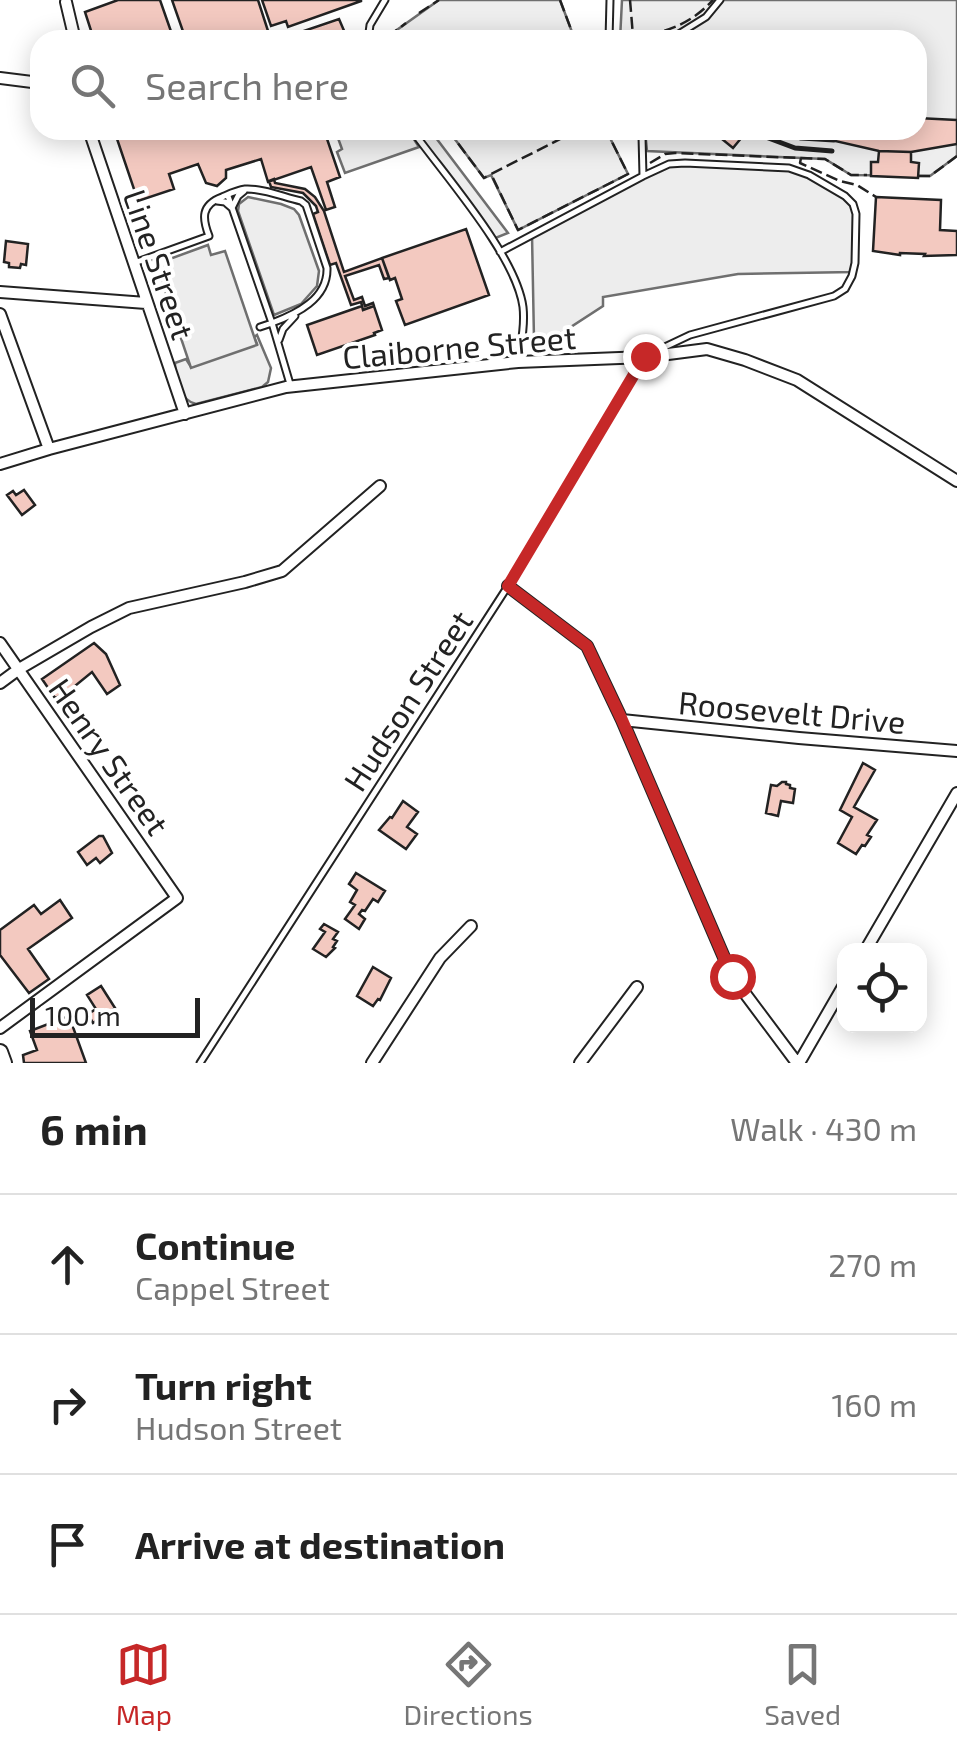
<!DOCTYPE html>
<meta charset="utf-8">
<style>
:root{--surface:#fff;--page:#f6f6f6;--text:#222;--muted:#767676;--line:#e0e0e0;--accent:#c62828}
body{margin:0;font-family:"Exo 2",sans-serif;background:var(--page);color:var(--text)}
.controls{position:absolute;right:30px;bottom:30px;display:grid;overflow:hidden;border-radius:20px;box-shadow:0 5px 25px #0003}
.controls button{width:90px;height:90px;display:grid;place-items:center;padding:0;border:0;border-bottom:2px solid var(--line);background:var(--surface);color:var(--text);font:50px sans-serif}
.scale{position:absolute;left:30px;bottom:25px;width:170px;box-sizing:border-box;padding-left:10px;border:5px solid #222;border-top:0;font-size:28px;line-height:35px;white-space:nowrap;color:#222;-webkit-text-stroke:8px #fff;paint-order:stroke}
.stop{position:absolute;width:30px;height:30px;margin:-22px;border:8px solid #c62828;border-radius:50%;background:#fff}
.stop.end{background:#c62828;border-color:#fff;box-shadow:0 2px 10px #0008}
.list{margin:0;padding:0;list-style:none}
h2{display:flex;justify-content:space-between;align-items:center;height:130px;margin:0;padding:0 40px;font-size:42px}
h2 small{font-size:32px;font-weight:400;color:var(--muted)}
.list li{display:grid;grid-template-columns:65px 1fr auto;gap:30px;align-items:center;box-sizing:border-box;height:140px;padding:0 40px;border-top:2px solid var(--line)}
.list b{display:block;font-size:38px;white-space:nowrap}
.list p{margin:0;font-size:32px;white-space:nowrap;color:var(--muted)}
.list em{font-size:32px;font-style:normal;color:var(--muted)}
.icon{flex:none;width:55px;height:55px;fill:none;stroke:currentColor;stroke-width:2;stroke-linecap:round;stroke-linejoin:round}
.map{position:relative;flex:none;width:957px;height:1063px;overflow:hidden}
.search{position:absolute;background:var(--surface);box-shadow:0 5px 25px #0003;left:30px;right:30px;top:30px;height:110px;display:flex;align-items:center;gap:25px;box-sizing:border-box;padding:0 35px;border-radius:30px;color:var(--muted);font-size:38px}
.sheet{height:550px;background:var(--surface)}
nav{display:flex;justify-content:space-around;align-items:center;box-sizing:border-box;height:140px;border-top:2px solid var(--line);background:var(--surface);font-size:28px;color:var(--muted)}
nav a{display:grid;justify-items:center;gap:5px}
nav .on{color:var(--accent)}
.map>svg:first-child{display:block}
.green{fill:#eee;stroke:#6f6f6f;stroke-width:2.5}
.parking{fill:#ededed;stroke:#6f6f6f;stroke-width:2.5}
.building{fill:#f3c9c0;stroke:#222;stroke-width:2.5}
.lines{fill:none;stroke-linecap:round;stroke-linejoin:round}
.service-casing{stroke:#222;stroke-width:9}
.minor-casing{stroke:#222;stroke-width:14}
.secondary-casing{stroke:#222;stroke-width:18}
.service{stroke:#fff;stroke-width:5}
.minor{stroke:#fff;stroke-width:10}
.secondary{stroke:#fff;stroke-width:14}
.fence{stroke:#222;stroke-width:2.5;stroke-dasharray:12 5;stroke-linecap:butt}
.wall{stroke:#222;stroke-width:5}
.route{stroke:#c62828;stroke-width:12}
.labels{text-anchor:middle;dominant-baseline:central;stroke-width:8;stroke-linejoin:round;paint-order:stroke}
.street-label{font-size:32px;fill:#222;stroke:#fff}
</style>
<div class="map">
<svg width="957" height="1063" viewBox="0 0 957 1063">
<rect width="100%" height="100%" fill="#fff"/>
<path class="green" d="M439,0H560L575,40H393L394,32Z
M622,0H957V156L930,176L851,175L825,159L647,151L645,130H917V40H620Z
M448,130H606L628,174L518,230L491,175L484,178Z
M257,335L271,368L268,382L262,387L196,404C179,400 175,378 175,363L186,359L191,367L257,344L254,337Z"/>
<path class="parking" d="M335,130H408L419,147L345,173L337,152L342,149Z
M412,130H430L508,233L493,239Z
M669,164L789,168L809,175L845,196L856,214L853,272L738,274L603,297V306L563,332L534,339L532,235Z
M248,197L281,204L294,209L299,215L319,271L317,286L301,304L274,315L238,211L239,204Z
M208,245L211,255L225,251L257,345L191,368L156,264Z"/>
<path class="building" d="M118,0H160L174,40H94L85,12Z
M172,0H258L270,37L263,40H186Z
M262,0H361V1L288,27L286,21L271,26Z
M339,19L348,40H287L286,37Z
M917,118L957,120V144L911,152L879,151L835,141L827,130H917Z
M114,130H324L340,177L327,182L335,207L326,210L311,167L268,182L261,159L226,170V178L217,186L206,183L198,164L169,174L174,189L138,201Z
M711,130H745L747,131L733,148Z
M879,151L911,152V162L919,163L918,178L871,176V162H878Z
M274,179L275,183L305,189L315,197L324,211L344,272L382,258L389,278L384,279L379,265L345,276L354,300L362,297L365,306L373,303L374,306L363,310L361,302L351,305L336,263L330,265L313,214L318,212L316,206L303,193L271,187L269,181Z
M876,197L941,200L940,230L957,231V255L924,256L925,254L900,253V255L873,251Z
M466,229L489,295L405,325L396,301L402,299L395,278L390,280L382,258Z
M6,241L28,244L26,265L21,264L20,268L9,267V263L4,262Z
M362,306L363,310L374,306L382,330L374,333L375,335L317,355L307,325Z
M24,490L35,505L22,515L7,495L13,491L16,495Z
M94,643L106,654L120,685L107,694L92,672L64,695L55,698L42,679Z
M863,763L875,770L854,807L877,820L867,835L871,837L865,846L862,845L856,854L838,843L852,817L840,810Z
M782,782H786V784L790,785V788L795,789L793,803L781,801L778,816L766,813L771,785L777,786Z
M403,801L418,812L407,827L417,834L406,849L379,830L390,817L392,818Z
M99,836H103L112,853L100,863L96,858L87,865L78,852Z
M356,873L385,891L378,902L373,899L365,911L362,910L359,914L365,919L359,929L345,919L355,905L350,902L357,890L349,884Z
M60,900L72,918L28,949L49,979L29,993L0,955V930L34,905L41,914Z
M324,924L338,932L333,939L337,941L333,947L335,948L326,957L313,949L325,932L320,929Z
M373,967L391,978L380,1000L378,999L373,1006L357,996Z
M101,986L115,1008L93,1023L88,1014L96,1009L87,995Z
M69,1016L86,1063H24L23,1055L37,1050L30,1031Z"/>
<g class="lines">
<defs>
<path id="service" d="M368,40L370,25L385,0
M609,40L610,0
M669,40L706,17L720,0
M412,130C444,175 516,255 523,307C525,325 521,344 518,362
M634,130L642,136L643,176
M228,196L272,323L260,327
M217,201L225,202L232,208L238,196L244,191
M500,252L643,176L669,164L685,163L789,168L809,175L845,196L853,204L856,214L855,263L852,276L845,289L834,296L690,335L652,353
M137,262L209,236C202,218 201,205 222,197C229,194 237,190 245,189C263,188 283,197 301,201L306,205L327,268C328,299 296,314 272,323L290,384
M279,340L283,329L295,316
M200,1063L508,586L644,359"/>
<path id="minor" d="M66,2L75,40
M0,78L40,83
M89,130L185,414
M0,292L146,303
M0,314L49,449
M0,464L49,449L286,387L518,362L645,357L707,349L745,360L797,380L957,481
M508,586L587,646L622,720L732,976L797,1063
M0,643L177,898L0,1028
M0,683L19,669L91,627L129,608L245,582L282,571L380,486
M622,720L799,738L957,751
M865,951L957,793
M372,1063L440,958L471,926
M580,1063L637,987
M799,1063L844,985"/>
<path id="secondary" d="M0,1052L4,1063"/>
</defs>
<use href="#service" class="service-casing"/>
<use href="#minor" class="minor-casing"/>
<use href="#secondary" class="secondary-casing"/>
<use href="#service" class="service"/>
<use href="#minor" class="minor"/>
<use href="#secondary" class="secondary"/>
<path class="fence" d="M560,0L575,40
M630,0L633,36C664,34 691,24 713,0
M419,13L439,0
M393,40L394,32L406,23
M448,130L484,178L491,174
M578,130L491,174L518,230L628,174L606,130
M801,158L800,163L840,181L857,185L876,197
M650,163L665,154L675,153L825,159L851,175H867
M918,176H930L957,156"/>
<path class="wall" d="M774,130L801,138L834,140
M763,136L795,148L832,151"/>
</g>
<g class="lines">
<path class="route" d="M645,356L508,586L587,646L622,720L732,976"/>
</g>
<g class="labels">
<g class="street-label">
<text transform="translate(160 264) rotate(71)">Line Street</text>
<text transform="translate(459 346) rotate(-5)">Claiborne Street</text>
<text transform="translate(407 700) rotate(-57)">Hudson Street</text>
<text transform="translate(792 711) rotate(5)">Roosevelt Drive</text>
<text transform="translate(110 756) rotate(55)">Henry Street</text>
</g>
</g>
</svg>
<div class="controls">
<button><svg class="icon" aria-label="locate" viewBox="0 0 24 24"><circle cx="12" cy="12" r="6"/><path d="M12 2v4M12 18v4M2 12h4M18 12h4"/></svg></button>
</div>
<div class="scale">100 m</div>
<div class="stop" style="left:732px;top:976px"></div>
<div class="stop end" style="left:645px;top:356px"></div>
<div class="search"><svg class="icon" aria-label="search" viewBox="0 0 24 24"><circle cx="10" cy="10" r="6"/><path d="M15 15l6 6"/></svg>Search here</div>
</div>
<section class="sheet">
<h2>6 min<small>Walk · 430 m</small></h2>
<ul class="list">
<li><svg class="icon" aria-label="ahead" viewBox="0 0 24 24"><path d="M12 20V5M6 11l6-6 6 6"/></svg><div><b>Continue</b><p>Cappel Street</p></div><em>270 m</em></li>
<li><svg class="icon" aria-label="right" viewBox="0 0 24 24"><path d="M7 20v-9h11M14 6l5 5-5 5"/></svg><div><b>Turn right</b><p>Hudson Street</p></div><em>160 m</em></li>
<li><svg class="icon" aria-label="arrive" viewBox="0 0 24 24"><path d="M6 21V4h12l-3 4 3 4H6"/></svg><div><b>Arrive at destination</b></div></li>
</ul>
</section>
<nav>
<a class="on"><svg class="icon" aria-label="map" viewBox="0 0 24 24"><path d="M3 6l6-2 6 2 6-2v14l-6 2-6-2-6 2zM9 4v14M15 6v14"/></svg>Map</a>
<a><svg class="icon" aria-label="directions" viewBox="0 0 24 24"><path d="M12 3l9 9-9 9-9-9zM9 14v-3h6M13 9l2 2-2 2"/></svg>Directions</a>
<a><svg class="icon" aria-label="saved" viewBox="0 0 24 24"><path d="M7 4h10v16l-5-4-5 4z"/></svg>Saved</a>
</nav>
